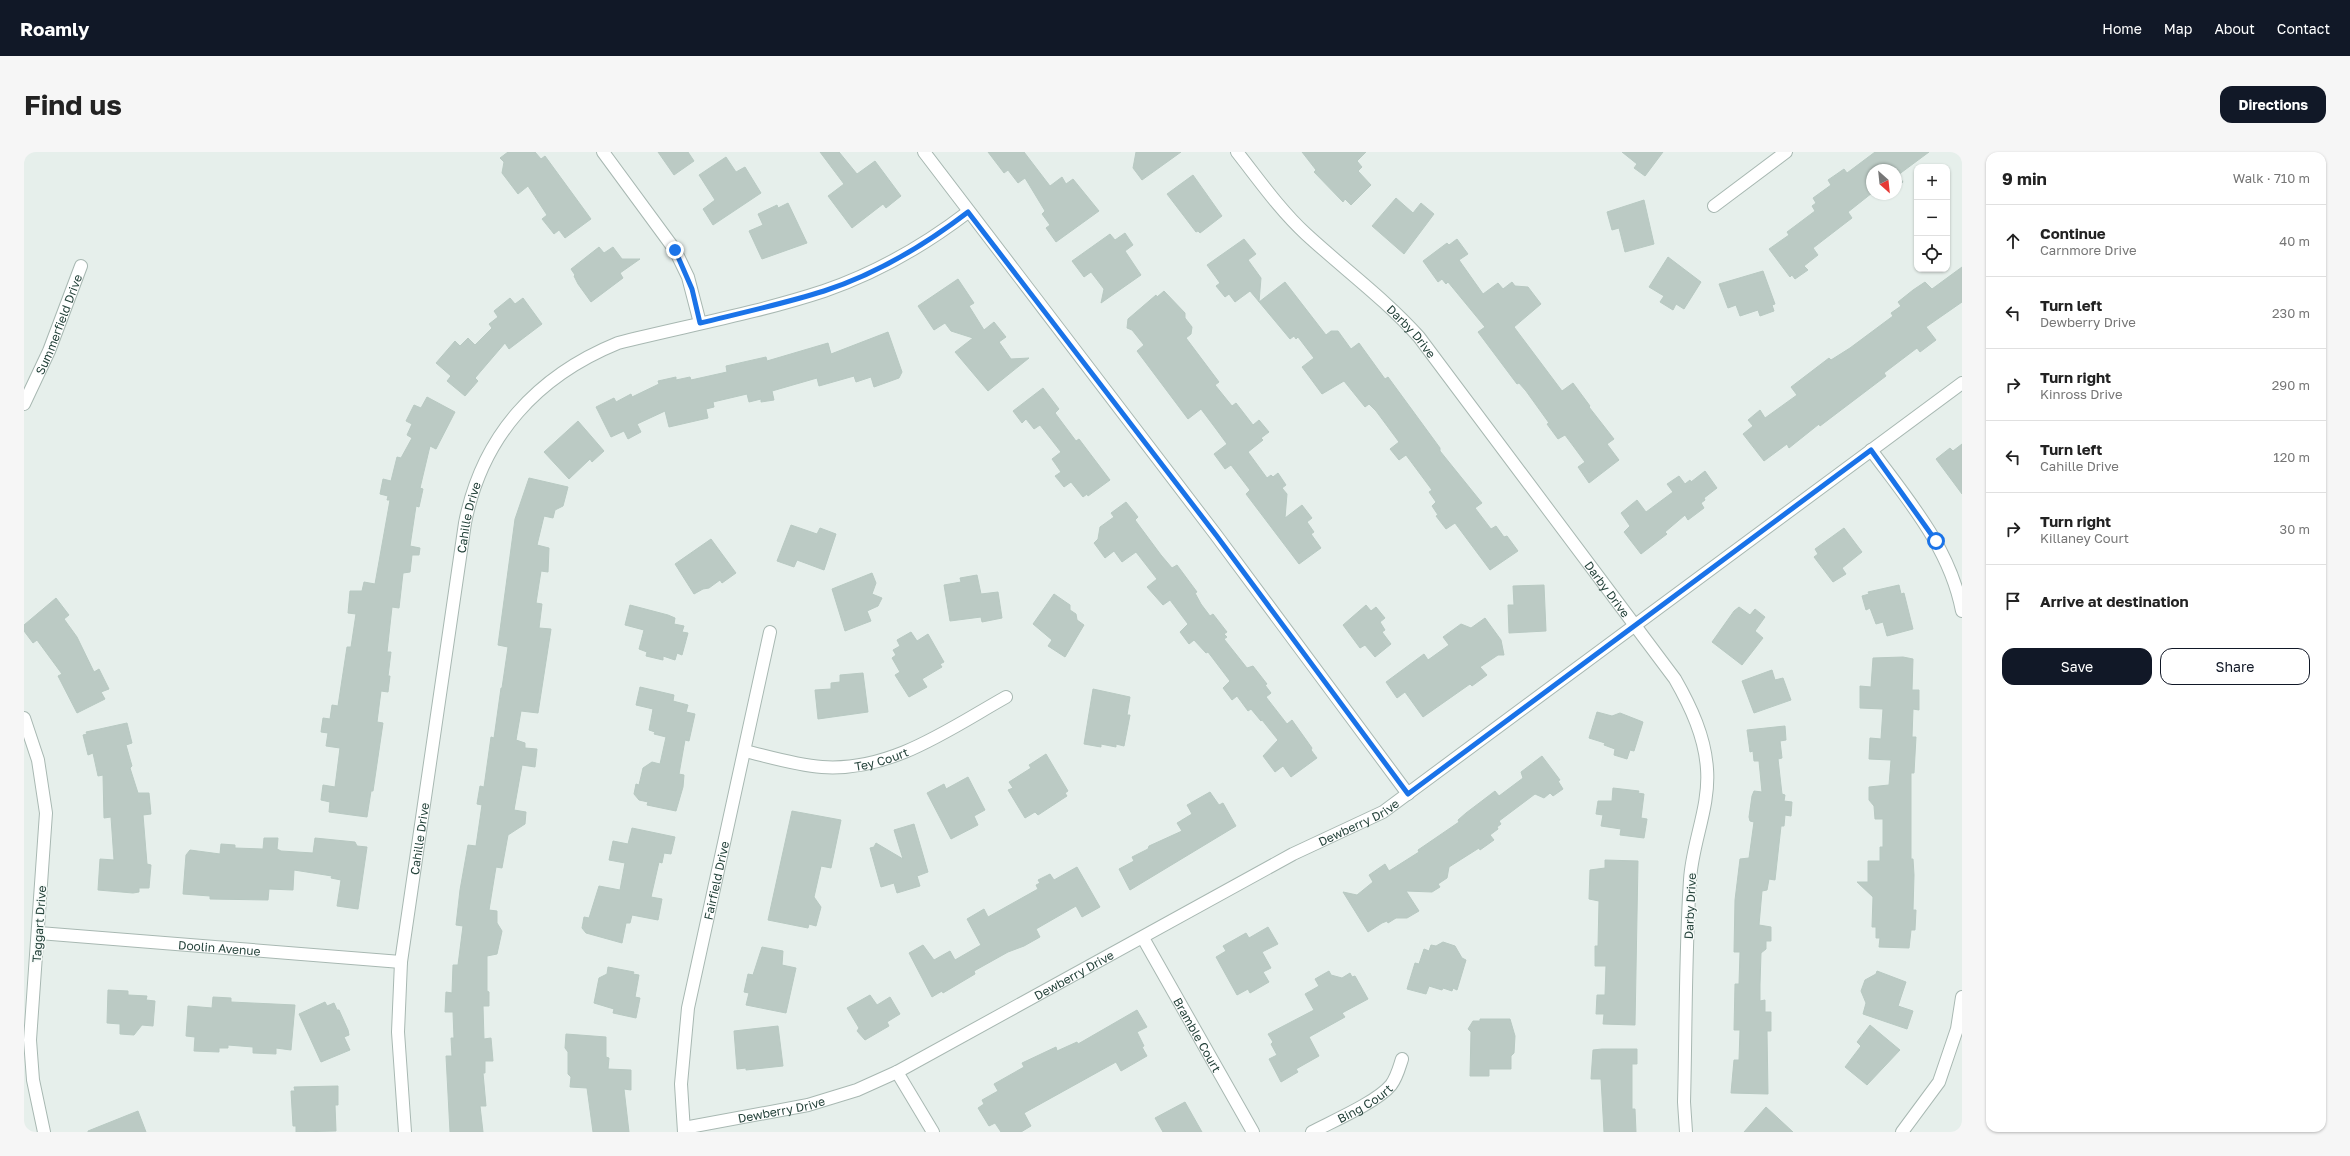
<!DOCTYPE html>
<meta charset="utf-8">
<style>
:root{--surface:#fff;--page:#f6f6f6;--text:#222;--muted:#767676;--line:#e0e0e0;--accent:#111827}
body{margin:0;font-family:"Golos Text",sans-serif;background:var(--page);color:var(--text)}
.controls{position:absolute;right:12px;top:12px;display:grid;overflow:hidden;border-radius:8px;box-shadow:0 1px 3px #0004}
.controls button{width:36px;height:36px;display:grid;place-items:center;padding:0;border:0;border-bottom:1px solid var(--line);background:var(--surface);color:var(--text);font:20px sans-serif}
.compass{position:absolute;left:1842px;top:12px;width:36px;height:36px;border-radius:50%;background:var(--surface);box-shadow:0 1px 3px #0004;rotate:153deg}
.stop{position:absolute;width:12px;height:12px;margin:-9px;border:3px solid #1a73e8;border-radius:50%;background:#fff}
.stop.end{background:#1a73e8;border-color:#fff;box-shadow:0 1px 4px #0008}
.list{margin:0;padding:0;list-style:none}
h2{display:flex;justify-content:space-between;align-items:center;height:52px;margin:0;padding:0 16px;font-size:17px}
h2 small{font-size:13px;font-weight:400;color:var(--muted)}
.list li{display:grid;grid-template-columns:26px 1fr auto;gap:12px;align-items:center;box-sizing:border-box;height:72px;padding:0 16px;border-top:1px solid var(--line)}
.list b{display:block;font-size:15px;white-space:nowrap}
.list p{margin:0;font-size:13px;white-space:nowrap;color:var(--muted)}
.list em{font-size:13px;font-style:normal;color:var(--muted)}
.actions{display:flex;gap:8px;padding:12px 16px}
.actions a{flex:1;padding:9px 0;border:1px solid var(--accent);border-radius:12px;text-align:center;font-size:14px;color:var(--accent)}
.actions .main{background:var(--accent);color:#fff}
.icon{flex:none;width:22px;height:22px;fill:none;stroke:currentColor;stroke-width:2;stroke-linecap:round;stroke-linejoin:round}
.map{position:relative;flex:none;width:1938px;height:980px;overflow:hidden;border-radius:12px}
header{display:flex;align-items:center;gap:24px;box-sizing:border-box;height:56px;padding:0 20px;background:var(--accent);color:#fff}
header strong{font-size:19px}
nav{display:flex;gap:22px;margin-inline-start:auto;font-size:14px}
.intro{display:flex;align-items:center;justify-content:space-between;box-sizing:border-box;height:96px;padding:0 24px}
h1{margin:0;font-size:28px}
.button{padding:10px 18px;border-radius:12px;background:var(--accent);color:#fff;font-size:14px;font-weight:700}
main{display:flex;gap:24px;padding:0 24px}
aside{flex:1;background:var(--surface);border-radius:12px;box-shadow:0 1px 3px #0004}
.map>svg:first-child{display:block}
.building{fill:#bbcac4;stroke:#b8c9c2}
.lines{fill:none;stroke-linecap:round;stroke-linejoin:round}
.street-casing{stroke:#a8b8b2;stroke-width:14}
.street{stroke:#fff;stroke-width:12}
.route{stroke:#1a73e8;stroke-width:5}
.labels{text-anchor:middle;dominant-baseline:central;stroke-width:3;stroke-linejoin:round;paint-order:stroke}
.street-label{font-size:12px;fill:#24423a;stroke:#f7fbf9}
</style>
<header>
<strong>Roamly</strong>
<nav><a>Home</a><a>Map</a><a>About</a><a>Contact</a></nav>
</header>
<div class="intro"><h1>Find us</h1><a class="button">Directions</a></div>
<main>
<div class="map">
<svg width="1938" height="980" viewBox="0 0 1938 980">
<rect width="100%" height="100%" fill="#e6efeb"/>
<path class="building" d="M484,0H511L517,7L521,4L567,67L541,86L535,78L530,82L518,67L523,63L504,34L494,42L478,21L480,10L476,6Z
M634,0H664L670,9L650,23Z
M796,0H815L833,22L851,9L877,44L862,56L859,52L828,76L804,44L820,32Z
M964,0H1000L1026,34L1038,25L1042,32L1049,27L1075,59L1032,90L1022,76L1026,73L1018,62L1021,59L1001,26L994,31L984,18L980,21Z
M1112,0H1157L1118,28L1109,16Z
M1278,0H1342L1333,9L1338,15L1334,19L1347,33L1327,53L1321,47L1319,50L1290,20L1292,18Z
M1598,0H1639L1621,24L1610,16L1613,12Z
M1851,0H1905L1874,23L1879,30L1872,35V18H1848V41L1824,60L1828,66L1789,96L1794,103L1780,114L1784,118L1771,127L1768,123L1766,125L1745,97L1765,83L1763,80L1791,59L1788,54L1792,51L1789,46L1807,33L1804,28L1820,17L1823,21Z
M702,5L712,20L721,15L737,41L689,73L679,57L691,48L675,23Z
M1169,23L1198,64L1176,81L1174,79L1172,80L1143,42Z
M1372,46L1389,61L1397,51L1410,62L1380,102L1348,74Z
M1620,48L1630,92L1601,100L1595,76L1588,78L1583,60Z
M764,51L783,91L738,107L725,79L739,73L734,62L753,53L754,56Z
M1101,81L1109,93L1101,99L1117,123L1077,151L1080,137L1067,120L1060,125L1048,109L1086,82L1091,88Z
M1220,87L1232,102L1224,108L1237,126L1235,150L1261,130L1302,183L1307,179H1314L1327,197L1335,191L1361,227L1364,225L1416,296V299L1458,351L1451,356L1467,377L1472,374L1480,385L1483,384L1494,399L1466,418L1431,371L1422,377L1412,364L1414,363L1408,354L1412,350L1405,340L1408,338L1382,303L1375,308L1366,297L1375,290L1352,259L1345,252L1341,255L1320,229L1298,242L1278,215L1290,206L1274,185L1272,187L1270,184L1266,187L1226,139L1211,150L1205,142L1201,145L1192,134L1196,131L1183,113Z
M1433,87L1444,102L1435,108L1459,142L1474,131L1479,137L1488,130L1491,134L1504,135L1517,152L1490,175L1538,239L1549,231L1566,254L1565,255L1590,287L1583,292L1595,308L1565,331L1554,315L1561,310L1541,283L1534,287L1523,272L1525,271L1502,239L1495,231L1493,232L1454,180L1461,175L1424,130L1422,132L1418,127L1414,130L1399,109L1423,91L1425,93Z
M575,95L580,101L589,95L598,107H616L596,121L599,126L567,150L554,132L550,124L551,123L547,117Z
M1644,105L1677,130L1660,157L1652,152L1649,158L1636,150L1640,144L1625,135Z
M1938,115V150L1902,175L1912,188L1896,200L1893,196L1860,221L1862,224L1796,274L1795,272L1765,296L1763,292L1740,309L1719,282L1729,274L1724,268L1736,258L1741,266L1773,243L1767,235L1805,206L1807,208L1826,196L1869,164L1867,161L1877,154L1874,150L1889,138L1901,130L1908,137Z
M1739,119L1751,152L1748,153L1750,159L1736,164L1734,158L1716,164L1712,153L1704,156L1695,132Z
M934,127L950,151L945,154L960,178L970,170L982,185L975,190L987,207L1005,206L964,239L931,200L949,186L927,179L921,171L910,178L894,154Z
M1140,139L1161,161V166L1168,175L1167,182L1162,186L1195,230L1191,233L1208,254L1212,251L1229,273L1235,268L1245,280L1237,286L1239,288L1224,300L1243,326L1247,323L1249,325L1254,321L1262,333L1258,336L1263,342L1261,366L1278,353L1288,366L1283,370L1290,380L1287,382L1297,396L1275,412L1222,342L1226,338L1207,313L1201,317L1190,302L1203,292L1192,277L1177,257L1164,267L1113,199L1120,193L1108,178L1103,176L1104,167L1132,143L1133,145Z
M486,146L491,152L499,146L518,172L485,197L481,191L451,226L454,229L441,244L423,229L427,224L412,211L431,189L436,194L444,186L451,193L468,176L465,172L474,165L470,159Z
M864,180L878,220L875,226L850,235L847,225L832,230L830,224L795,234L793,226L748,239L750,248L737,250V247L725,250L723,242L689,250L690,255L682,257L684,266L645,275L641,259L613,272L617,280L604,287L600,279L587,285L572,255L590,246L592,250L607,242L608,245L635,232L634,229L652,225V228L666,225L667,228L703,220L702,214L742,205L743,209L804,191L807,202Z
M1019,236L1035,257L1031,261L1052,289L1055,287L1086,328L1064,344L1063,342L1059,345L1047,330L1040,335L1031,324L1037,320L1028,307L1037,300L1016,273L1010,277L1002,267L998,271L989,259Z
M403,245L431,260L412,297L406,294L396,336L399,337L395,355L392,354L386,394L396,396L395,403H388L386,420L379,421L375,456L368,455L363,500H367L364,524H366L364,540L357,539L353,570L359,571L349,639H347L343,665L305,660L306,650L297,648L299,633L311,635L316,596L302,594L304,581L297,580L299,566L306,567L308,553L314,554L323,495H327L332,462L324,461L326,439H338L340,430L351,432L366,348H363L364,344L356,342L359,327L367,329L373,305L377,306L388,286L383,283L388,272L382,269L390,253L397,256Z
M554,269L580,299L568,310L566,307L545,327L520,300Z
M1938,292V342L1912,307L1926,296L1929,299Z
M1681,319L1693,336L1680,346L1681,348L1677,351L1680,356L1664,368L1661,363L1641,380L1643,382L1617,402L1600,380L1606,374L1597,361L1613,348L1622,360L1649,340L1643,332L1655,324L1661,332L1666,328L1667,330Z
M505,326L544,335L539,354L531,358L529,366L520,364L513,393L525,396L524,420L517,419L512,451L518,452L515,476L527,477L514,561L497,559L492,588L501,591V596L513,597L511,615L498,613L490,658L502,660L501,672L484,683L478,716L472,715L465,758L473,759V771L478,779L473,802L463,804V839L465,840V854H459L460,887L467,886L469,909H461V921H459L462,954H456L459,980H426L422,904H428L427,886H430L429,860H421L422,840L428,841L429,813H434L439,774L432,773L436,738L444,693L452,694L458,653L453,652L456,634L460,635L467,585L470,586L477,536H478L484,495L474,493L491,367Z
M1102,350L1114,365L1111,368L1137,403L1148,416L1153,413L1173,440L1171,441L1177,452L1186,464L1189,462L1203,480L1200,482L1203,485L1200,487L1223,516L1229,514L1243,532L1241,533L1247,541L1242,545L1263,572L1268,568L1288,596L1287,598L1293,606L1267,625L1259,614L1251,620L1239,604L1254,588L1238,568L1237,569L1227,557L1224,559L1213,544L1208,548L1199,536L1206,529L1184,500L1182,501L1170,488L1165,492L1156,480L1164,472L1146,448L1139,453L1123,435L1133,427L1112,400L1098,410L1090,399L1081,406L1070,391L1074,387L1076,375L1090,365L1087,361Z
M767,373L793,382L796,376L812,382L800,418L773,408L770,415L753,409Z
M1820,376L1838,400L1818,416L1822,422L1809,430L1790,405L1794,402L1791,397Z
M687,387L712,421L698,431L696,428L685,436L679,437L670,442L651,412Z
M848,421L852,431L848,442L858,446L854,454L843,459L847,469L821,479L808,437Z
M953,423L957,442L974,440L978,466L958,470L957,465L926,469L920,433L937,430L936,426Z
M1520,433L1522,479L1485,481L1484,453H1490L1489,434Z
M1875,433L1877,442L1880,441L1889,477L1863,484L1859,470L1852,472L1846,456L1842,458L1838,444L1845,442L1844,440Z
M1030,442L1046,453V458L1052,462L1053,468L1060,473L1041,505L1024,494L1028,488L1009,472Z
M32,446L45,463L40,467L53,485L70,520L75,517L85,537L77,540L81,547L53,561L34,524L38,522L13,488L9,491L0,479V473Z
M606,453L644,463L651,466L650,472L660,474L658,480L664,481L658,503L653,501L651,508L639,504V508L622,504L623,500L615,497L620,478L601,473Z
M1342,453L1347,459L1352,455L1361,466L1356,470L1361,478L1358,480L1367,492L1351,505L1341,493L1336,496L1319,473Z
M1715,455L1726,463L1731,457L1741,465L1731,479L1739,486L1718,513L1688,490L1710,459Z
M1461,466L1477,488L1480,503H1474L1456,515L1463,523L1448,534L1446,532L1399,565L1381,540L1373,546L1362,530L1400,502L1404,508L1425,493L1419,485L1437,472L1447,476Z
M887,480L893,489L904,482L920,510L916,512L918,515L898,527L903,535L885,545L871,523L876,520L868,506L872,503L869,498L876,494L873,488Z
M1879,505L1889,507L1888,538H1895V558L1889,557L1888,585H1892L1890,621H1887V707H1889L1890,723L1889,758H1892L1891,778H1887L1885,796L1855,795L1856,786H1852V775H1848L1849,745L1833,730H1844V709H1856V695H1859V667H1851L1850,654L1845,648V635L1865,633L1867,608L1845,607L1846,586L1857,587L1859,557L1836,556V534L1847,535L1849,506Z
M1748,518L1751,528L1759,526L1767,548L1730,561L1718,529Z
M839,521L844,560L794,567L791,538L807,537V531L816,530V523Z
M616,535L650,543L649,549L664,553L662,560L671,562L665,589L661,588L655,622L660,623L659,635L652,659L623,653L624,650L615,648L610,642L612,632L615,633L619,616L628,610L636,612L642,585L630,582L631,580L625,578L629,557L612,553Z
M1069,537L1106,545L1103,563H1106L1100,594L1092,592V595L1077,592V595L1060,592Z
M1573,560L1588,564L1596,561L1619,570L1610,599L1606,598L1603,607L1590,603L1591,597L1580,593L1581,591L1565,586Z
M103,571L108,591L102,593L108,614L106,616L114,641H125L127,662L119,663L123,712L127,713L125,736H115V740L109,741L74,738L76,707L90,708L87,665L80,666L79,623L74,624L69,601L64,603L59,583L63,582L62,580Z
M1761,574L1762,588L1756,589L1758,606L1754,607L1758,642L1761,643L1760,649L1768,650L1767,664L1761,663L1760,674H1757L1751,728L1745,727L1743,738L1738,739L1735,773L1747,775V789H1742V797L1737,801L1736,832V849L1741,848V860H1747V879H1743L1744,942L1707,941L1710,908H1715L1716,878H1710L1711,832H1715L1716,800H1710L1711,748L1716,707L1725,706L1730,670L1726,669L1725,665L1728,644L1730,639L1738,640L1735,609H1730L1729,599L1726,600L1723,578Z
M1022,602L1044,639L1041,641L1043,644L1014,663L1011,660L1001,666L984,638L989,636L985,630L1007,616L1005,613Z
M1518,604L1536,628L1534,629L1539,637L1529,644L1526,641L1520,646L1511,642L1475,669L1477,672L1473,675L1474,677L1466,683L1470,688L1456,698L1455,696L1425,715L1423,726L1414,732L1416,735L1408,740L1382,739L1395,759L1383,766H1372L1364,771L1363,769L1358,771L1344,780L1319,740L1333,743L1349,730L1345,723L1361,712L1365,719L1395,700L1394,698L1435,670L1434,668L1442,661L1471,639L1475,644L1499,626L1497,620Z
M944,625L961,658L950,664L954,673L927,687L903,641L920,632L922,637Z
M1589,636L1615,639L1614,641L1620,642L1617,666L1623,667L1620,686L1596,683L1597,677L1577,674L1579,663L1572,662L1574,649H1588Z
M1186,640L1195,653L1199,651L1212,674L1106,738L1095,717L1110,709L1108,705L1124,697L1125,694L1158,679L1153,671L1168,662L1163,653Z
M768,659L817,668L807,716L797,714L790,745L797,755L792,774L785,772L784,776L744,768Z
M890,672L904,720L893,724L896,734L873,741L870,731L857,735L846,696L850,695L852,691L879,707L870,678Z
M608,676L651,685L647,702L640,701L638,711L635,710L627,745L638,747L634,768L608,763L606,771H602L598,791L562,781L558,776L560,765L565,766L575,734L596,738L601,711L585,708L589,689L604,692Z
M240,686H254L253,697L257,699L289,701L291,686L331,690L333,694L343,695L334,757L313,754L317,728L307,726L308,724L270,718L269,738L245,737L244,748L186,747V744L159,742L162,703L166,698L196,702L197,692L211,693V696L239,697Z
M1581,708L1614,709L1611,873L1579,872L1580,862H1572L1573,843H1581L1582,814H1571V794H1574L1575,749L1565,747L1566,718L1581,716Z
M1053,715L1076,755L1058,765L1052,754L1012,777L1016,785L1000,794L984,800L950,819L951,822L919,841L918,839L908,845L885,801L899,793L910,808L926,799L931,808L957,793L943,767L960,757L964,765L1014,737L1012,733L1016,731L1014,728L1026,722L1030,728Z
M1244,775L1254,792L1238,800L1247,816L1239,820L1245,830L1226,841L1224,837L1213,843L1192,805L1202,799L1199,794L1222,781L1225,786Z
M1419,790L1431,794L1438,806L1442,808L1433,838L1429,836L1428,839L1419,836L1418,838L1405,834L1402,842L1383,837L1391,811L1395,812L1400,797L1405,799L1407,793L1412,794Z
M738,795L759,799L758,813L772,816L762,861L722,853L725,841L720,840L724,822L729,823Z
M584,815L610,820L609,822L615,823L611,845L616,846L612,866L589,861L590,857L570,851L575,826L583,822Z
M1305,819L1307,823L1318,826L1326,821L1328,825L1331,824L1344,847L1318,861L1321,865L1285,885L1295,904L1272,917L1274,920L1257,930L1245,907L1253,903L1247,892L1249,890L1244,882L1290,858L1281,842L1295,834L1291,827Z
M1853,819L1882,830L1874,854L1889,859L1883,877L1839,862L1842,851L1837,839L1841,828L1852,822Z
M84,838L104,839V843L123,844L122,848L131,849L129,874L118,873L110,883L96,882V872L83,871Z
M846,843L853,853L866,845L876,862L863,870L865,874L841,888L833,879L835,876L823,856Z
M189,845L207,846V850L271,853L267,898L252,896V902L229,901V895L204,893V896H195V900L170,899L171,885L162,884L164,854L188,856Z
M301,850L303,854L310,851L313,858H315L324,878L325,883L320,885L326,898L297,910L275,862Z
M1113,858L1123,875L1113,880L1120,894L1118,895L1123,904L1097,919L1092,910L1000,961L1007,974L997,980H977L971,971L965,974L954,956L960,952L958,948L974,939L970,932L1000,915L998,911L1032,895L1033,899L1053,890L1054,892Z
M1456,867H1486L1491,884L1490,901L1487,904V917H1465V924H1446L1447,880L1444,877L1449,869H1456Z
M1846,873L1876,898L1843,933L1821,915L1837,894L1833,890Z
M754,874L759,914L722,918V916L713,917L710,879Z
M542,882L582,885V905L585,906L584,917L607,918V938L600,937L605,980H569L563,936L546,935L547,925L544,922V900L541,896Z
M1578,897H1613V912H1608V957H1611L1612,980H1580L1577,927H1567L1569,898Z
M314,934V953H311L312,979L272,980V974H269L267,939H271L270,935Z
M1161,950L1178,980H1139L1131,966Z
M1742,955L1769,980H1720Z
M114,959L122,980H64V979Z"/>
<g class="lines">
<defs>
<g id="street">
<path d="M579,0L651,98L664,125L676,171"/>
<path d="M900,0L1192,383L1384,642"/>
<path id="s1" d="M1213,0C1235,28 1256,58 1282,82C1320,117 1361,147 1395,185L1651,527C1667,555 1681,585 1683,617C1686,655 1668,691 1666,728C1661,802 1662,877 1660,950L1662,980"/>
<path d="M1690,54L1762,0"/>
<path id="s2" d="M0,252L25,199L57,114"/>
<path d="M1847,298C1884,348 1926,396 1938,459"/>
<path d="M0,566L14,608L22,661L6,888L9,928L20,980"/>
<path id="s3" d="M721,599C746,605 772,613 798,615C867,620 925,577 982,545"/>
<path id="s4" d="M15,781L377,810"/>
<path id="s5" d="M1119,786L1229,980"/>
<path d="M873,920L909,980"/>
<path id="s6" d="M660,976L784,953L833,938L873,920L1269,702L1359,660L1938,231"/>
<path id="s7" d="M381,980L374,880L377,810L441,371C458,284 513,224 594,191C662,174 733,161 800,139C852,121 901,93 944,60"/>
<path id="s8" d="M660,980L657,932L664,856L746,480"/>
<path id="s9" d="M1288,980C1309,969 1353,950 1367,933C1373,925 1375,916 1378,907"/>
<path d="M1878,980L1915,930L1933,877L1938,845"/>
</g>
</defs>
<use href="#street" class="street-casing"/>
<use href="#street" class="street"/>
</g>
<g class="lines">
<path class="route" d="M651,98L668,137L676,171C717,161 759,152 800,139C852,122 901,93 944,60L1192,383L1384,642L1847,298L1912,389"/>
</g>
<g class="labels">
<g class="street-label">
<text stroke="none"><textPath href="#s2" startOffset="87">Summerfield Drive</textPath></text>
<text stroke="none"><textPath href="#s1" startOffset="251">Darby Drive</textPath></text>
<text stroke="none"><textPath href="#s7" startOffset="620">Cahille Drive</textPath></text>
<text stroke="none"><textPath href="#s1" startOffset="575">Darby Drive</textPath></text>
<text stroke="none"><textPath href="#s3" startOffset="139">Tey Court</textPath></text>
<text stroke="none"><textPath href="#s6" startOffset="746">Dewberry Drive</textPath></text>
<text stroke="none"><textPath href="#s7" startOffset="295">Cahille Drive</textPath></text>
<text stroke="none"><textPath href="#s8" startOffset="255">Fairfield Drive</textPath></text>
<text transform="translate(1666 754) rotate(-87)">Darby Drive</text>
<text transform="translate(15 772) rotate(-86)">Taggart Drive</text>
<text stroke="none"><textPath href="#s4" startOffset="181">Doolin Avenue</textPath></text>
<text stroke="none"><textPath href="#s6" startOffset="423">Dewberry Drive</textPath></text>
<text stroke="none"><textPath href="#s5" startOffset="111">Bramble Court</textPath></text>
<text stroke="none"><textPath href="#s9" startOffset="60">Bing Court</textPath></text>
<text stroke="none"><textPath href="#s6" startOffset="99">Dewberry Drive</textPath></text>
</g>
</g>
</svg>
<div class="controls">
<button>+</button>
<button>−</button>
<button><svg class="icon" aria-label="locate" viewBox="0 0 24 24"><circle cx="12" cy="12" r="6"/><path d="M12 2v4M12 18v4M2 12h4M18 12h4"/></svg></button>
</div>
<svg class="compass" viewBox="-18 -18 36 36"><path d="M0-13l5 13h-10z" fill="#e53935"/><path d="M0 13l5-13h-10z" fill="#767676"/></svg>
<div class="stop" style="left:1912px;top:389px"></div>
<div class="stop end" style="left:651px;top:98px"></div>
</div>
<aside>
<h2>9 min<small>Walk · 710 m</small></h2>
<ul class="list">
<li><svg class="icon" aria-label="ahead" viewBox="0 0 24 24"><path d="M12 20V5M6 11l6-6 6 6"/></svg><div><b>Continue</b><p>Carnmore Drive</p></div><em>40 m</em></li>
<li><svg class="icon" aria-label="left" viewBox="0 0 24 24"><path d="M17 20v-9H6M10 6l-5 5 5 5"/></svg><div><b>Turn left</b><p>Dewberry Drive</p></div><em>230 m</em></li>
<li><svg class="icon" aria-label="right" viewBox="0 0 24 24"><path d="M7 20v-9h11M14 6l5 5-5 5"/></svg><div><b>Turn right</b><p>Kinross Drive</p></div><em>290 m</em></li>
<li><svg class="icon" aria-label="left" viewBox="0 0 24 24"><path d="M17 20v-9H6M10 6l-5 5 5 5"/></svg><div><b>Turn left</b><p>Cahille Drive</p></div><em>120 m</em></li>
<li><svg class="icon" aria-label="right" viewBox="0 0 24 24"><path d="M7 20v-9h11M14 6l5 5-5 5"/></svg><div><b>Turn right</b><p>Killaney Court</p></div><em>30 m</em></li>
<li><svg class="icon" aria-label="arrive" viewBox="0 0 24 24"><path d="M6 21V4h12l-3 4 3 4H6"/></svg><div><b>Arrive at destination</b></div></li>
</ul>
<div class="actions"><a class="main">Save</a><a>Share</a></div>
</aside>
</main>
